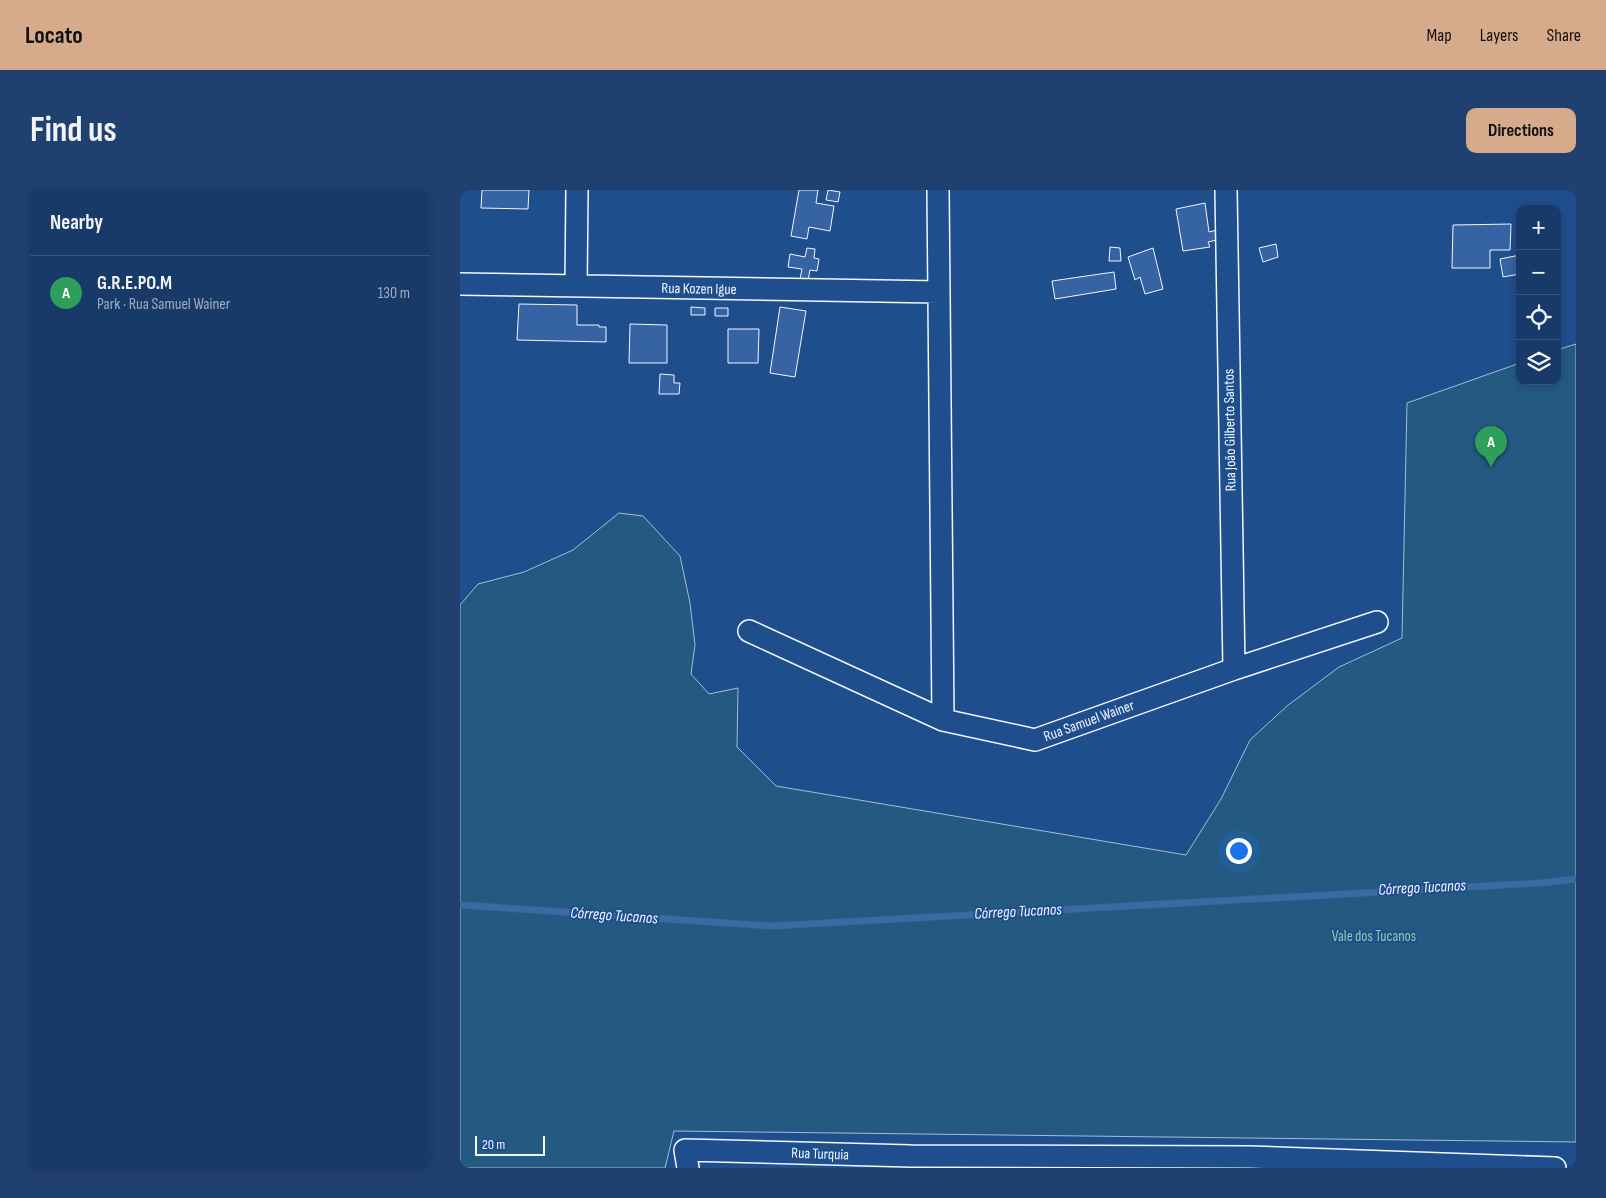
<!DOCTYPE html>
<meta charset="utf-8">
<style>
:root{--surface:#173a69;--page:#20416f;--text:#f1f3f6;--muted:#9eadc0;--line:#36547d;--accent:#d6ab8b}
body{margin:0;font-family:"Sofia Sans Condensed",sans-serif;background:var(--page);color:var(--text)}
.controls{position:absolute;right:15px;top:15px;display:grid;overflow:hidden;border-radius:10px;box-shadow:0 2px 8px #0003}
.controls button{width:45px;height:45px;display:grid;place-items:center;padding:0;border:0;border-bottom:1px solid var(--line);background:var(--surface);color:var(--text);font:25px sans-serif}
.scale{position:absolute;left:15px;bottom:12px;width:70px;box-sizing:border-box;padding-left:5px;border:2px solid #f2f6ff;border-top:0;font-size:14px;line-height:18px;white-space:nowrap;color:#f2f6ff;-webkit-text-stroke:4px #1f4e8c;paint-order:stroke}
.you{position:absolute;left:778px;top:660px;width:18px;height:18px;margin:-12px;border:4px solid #fff;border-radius:50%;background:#1a73e8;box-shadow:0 0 0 8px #1a73e833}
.badge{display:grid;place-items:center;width:32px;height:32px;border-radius:50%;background:var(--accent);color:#fff;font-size:16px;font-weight:700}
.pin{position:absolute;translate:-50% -41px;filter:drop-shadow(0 1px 2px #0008)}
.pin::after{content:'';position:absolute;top:26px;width:18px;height:15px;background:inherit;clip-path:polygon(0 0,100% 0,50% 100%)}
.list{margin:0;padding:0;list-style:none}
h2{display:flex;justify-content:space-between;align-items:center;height:65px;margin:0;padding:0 20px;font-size:21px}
h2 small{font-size:16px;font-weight:400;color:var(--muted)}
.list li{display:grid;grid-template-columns:32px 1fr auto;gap:15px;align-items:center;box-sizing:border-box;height:75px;padding:0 20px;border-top:1px solid var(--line)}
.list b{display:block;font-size:19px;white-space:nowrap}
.list p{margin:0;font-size:16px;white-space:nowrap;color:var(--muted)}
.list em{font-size:16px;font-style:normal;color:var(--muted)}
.icon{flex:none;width:28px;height:28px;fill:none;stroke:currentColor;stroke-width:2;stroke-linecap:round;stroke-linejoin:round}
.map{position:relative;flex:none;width:1116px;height:978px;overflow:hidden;border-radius:10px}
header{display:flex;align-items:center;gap:30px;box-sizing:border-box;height:70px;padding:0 25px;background:var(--accent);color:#111}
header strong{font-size:24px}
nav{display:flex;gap:28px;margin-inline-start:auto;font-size:18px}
.intro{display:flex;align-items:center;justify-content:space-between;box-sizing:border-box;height:120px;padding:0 30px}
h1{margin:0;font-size:35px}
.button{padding:12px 22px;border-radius:10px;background:var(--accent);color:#111;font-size:18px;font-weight:700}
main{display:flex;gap:30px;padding:0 30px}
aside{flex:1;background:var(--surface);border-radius:10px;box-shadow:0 2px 8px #0003}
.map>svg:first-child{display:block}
.green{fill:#245a82;stroke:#a8bbd7}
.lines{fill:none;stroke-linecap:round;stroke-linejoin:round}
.stream{stroke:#3b69a3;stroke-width:7}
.building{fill:#3563a3;stroke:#f2f6ff}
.minor-casing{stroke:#f2f6ff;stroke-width:24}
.minor{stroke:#1f4e8c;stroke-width:21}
.labels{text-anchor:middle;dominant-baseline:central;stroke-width:4;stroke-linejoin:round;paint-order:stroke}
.street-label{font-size:15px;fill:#f2f6ff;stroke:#1f4e8c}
.park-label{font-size:15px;fill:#97c8a6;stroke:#1f4e8c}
.water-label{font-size:16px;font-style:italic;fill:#f2f6ff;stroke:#1f4e8c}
</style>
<header>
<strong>Locato</strong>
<nav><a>Map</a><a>Layers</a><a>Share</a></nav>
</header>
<div class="intro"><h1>Find us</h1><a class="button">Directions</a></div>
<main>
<aside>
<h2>Nearby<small></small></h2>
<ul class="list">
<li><span class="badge" style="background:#2e9e5b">A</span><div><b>G.R.E.PO.M</b><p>Park · Rua Samuel Wainer</p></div><em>130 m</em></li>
</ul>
</aside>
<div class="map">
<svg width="1116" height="978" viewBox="0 0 1116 978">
<rect width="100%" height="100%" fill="#1f4e8c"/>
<path class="green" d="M1116,154V952L214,941L205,978H0V415L18,394L64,382L113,360L159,323L183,326L220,366L230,413L235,455L231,484L249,504L278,498L277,557L316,596L726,665L761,609L790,550L827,516L879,477L942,448L947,213L1060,173V191H1097V160Z"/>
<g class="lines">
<path class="stream" d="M0,715L312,736L1081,693L1116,689"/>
</g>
<path class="building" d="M22,0H69L68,19L21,18Z
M339,0H358L356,13L374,16L370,41L349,37L347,49L331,46Z
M368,0L380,2L378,12L366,10Z
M745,13L749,42L757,40V50L748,52L750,57L723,61L716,19Z
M1051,34L1050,60H1030V78H992L993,35Z
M816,54L818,67L803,72L799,58Z
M650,57L660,58L661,71H649Z
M347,58L355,59L354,68L359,69L357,81L350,80L348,90L340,89L342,79L328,77L330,64L345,67Z
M693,58L703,99L685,104L680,87L675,90L668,67Z
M1060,65V84L1043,87L1040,69Z
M654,82L656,99L595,109L592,91Z
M59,114L117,115V135H139V137H146V152L57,150Z
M231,117L245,118V125H231Z
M320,117L346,121L335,187L310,183Z
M255,118H268V126H255Z
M170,134L207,135V173H169Z
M268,139H299L298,173H268Z
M200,184L214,185V193H220L219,204H199Z"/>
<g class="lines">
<defs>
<path id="minor" d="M478,0L483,530
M766,0L774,479
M0,94L479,102
M116,96L117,0
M289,441L483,530L575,550L774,479L917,432
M228,978L225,960L451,966L790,967L1095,978"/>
</defs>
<use href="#minor" class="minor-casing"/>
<use href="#minor" class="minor"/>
</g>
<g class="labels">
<g class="street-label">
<text transform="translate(239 99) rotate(1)">Rua Kozen Igue</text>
<text transform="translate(770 240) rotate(-91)">Rua João Gilberto Santos</text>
<text transform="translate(629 531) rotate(-20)">Rua Samuel Wainer</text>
<text transform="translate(360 964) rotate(2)">Rua Turquia</text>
</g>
<g class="park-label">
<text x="914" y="746">Vale dos Tucanos</text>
</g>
<g class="water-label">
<text transform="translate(962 698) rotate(-3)">Córrego Tucanos</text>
<text transform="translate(558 722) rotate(-3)">Córrego Tucanos</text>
<text transform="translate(154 726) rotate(4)">Córrego Tucanos</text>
</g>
</g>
</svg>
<div class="controls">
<button>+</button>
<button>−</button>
<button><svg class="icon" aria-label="locate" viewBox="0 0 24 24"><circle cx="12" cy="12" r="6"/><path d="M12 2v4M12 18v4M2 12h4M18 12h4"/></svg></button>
<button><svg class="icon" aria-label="layers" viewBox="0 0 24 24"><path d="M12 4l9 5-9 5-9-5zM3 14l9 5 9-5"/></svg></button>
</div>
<div class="scale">20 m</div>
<div class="you"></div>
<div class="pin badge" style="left:1031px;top:277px;background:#2e9e5b">A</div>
</div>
</main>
